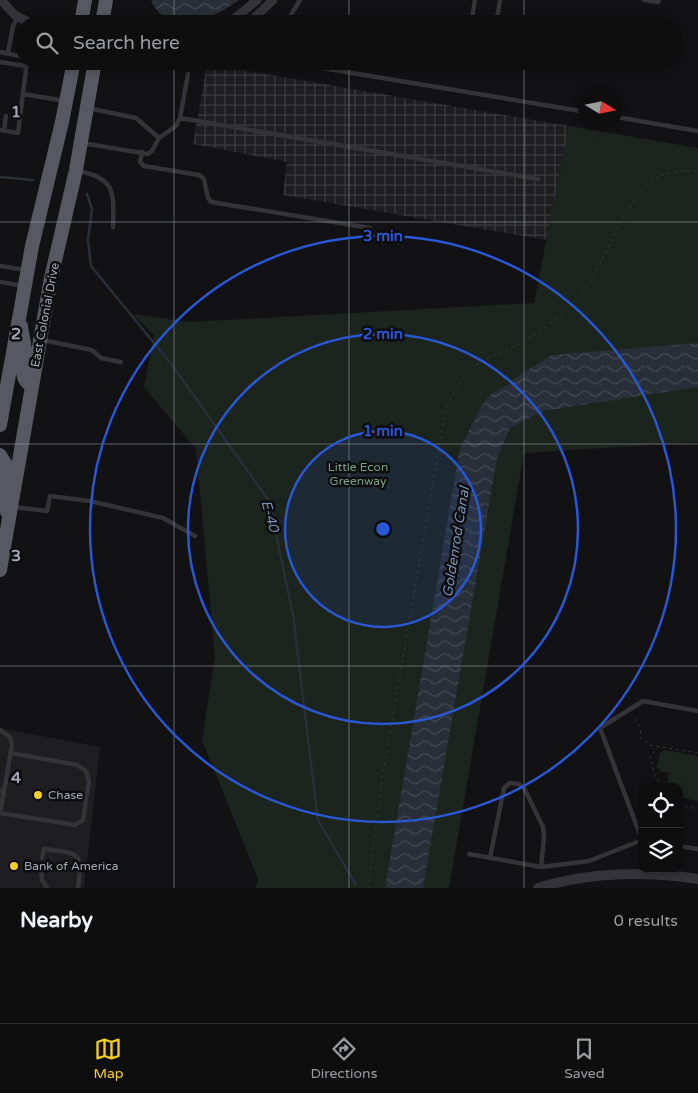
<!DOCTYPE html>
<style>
:root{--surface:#0e0e0f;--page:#171718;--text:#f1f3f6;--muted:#9b9c9e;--line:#2e2e2f;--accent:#f8ce26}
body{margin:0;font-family:"Varela Round",sans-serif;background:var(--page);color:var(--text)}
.controls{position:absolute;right:15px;bottom:15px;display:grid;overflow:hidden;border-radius:10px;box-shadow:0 2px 8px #0003}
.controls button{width:45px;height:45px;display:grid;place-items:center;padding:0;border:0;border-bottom:1px solid var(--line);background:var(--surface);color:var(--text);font:25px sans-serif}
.compass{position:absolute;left:578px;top:85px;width:45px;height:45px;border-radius:50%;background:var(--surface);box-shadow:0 2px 8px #0003;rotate:100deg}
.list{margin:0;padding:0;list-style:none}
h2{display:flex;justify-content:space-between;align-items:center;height:65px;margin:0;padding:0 20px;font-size:21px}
h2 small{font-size:16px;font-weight:400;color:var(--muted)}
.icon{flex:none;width:28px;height:28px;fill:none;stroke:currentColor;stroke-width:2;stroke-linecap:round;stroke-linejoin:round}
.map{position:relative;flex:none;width:698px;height:888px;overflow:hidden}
.search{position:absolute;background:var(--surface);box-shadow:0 2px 8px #0003;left:15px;right:15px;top:15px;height:55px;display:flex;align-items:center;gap:12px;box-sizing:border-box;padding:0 18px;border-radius:28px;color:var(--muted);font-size:19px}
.sheet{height:135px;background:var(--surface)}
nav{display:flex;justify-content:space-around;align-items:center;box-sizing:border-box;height:70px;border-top:1px solid var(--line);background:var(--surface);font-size:14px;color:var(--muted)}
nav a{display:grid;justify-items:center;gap:2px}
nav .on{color:var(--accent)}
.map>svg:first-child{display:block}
.built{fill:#1e1e21}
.industrial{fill:url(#industrial-grid)}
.park{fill:#1c241e}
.water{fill:url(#water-waves)}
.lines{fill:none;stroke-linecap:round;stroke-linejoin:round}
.stream{stroke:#282f38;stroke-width:2.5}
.path{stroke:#393a40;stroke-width:1;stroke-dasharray:2.5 4;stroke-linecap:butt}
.service{stroke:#333339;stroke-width:4.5}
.minor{stroke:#333339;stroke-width:9}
.tertiary{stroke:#333339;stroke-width:10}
.trunk{stroke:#575861;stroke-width:14}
.grid{fill:none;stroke:#a3a6b5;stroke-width:1;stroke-opacity:0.55}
.ring{fill:none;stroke:#2a57d4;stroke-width:2.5}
.poi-dot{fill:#f8ce26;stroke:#0d0d0f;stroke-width:2}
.labels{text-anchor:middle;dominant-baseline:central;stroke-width:5;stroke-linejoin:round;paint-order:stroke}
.street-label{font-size:12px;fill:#a3a6b5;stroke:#0d0d0f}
.park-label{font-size:12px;fill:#79a181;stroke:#0d0d0f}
.poi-label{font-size:12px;fill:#a3a6b5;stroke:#0d0d0f;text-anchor:start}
.water-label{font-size:14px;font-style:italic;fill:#788fb2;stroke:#0d0d0f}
.grid-label{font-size:16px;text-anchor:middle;font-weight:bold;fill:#a3a6b5;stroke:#0d0d0f;stroke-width:5;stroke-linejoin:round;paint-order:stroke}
.centre{fill:#2a57d4;stroke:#0d0d0f;stroke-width:2.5}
.ring-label{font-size:15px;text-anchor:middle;font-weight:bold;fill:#2a57d4;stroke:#0d0d0f;stroke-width:5;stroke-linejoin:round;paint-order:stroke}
</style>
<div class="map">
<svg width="698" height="888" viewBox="0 0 698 888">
<defs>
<pattern id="industrial-grid" width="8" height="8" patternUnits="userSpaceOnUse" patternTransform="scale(1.25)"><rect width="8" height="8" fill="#1e1e21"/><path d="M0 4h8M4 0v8" fill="none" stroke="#3c3c3f"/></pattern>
<pattern id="water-waves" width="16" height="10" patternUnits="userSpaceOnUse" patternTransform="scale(1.25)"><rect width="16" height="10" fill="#282f38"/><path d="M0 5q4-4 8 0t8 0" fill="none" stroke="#444a53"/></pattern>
</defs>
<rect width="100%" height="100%" fill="#121214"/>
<path class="built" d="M0,728L100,747L84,888H0Z"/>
<path class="industrial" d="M207,64L569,126L547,240L283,195L287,162L193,144Z"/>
<path class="park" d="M569,126L698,148V442L524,453L449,888H256L258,879L202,740L215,657L196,449L144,387L154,335L132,314L188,322L534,303Z
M664,750L698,756V801L679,797V787H667L669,773L661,772L657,767L660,753Z"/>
<path class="water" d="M151,0H239C214,19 167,38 151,0Z
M698,343V387L543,411L510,428L497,458L423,888H385L460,448L482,405L491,394L506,386L521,374L552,355Z"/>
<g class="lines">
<path class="stream" d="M0,177L33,180
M87,194L92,209L88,240L91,266L172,365L269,501L293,615L318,820L356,885"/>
<path class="path" d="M635,719L640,726L641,738L649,745L698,753
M659,746L650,756L654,774L662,787
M679,805L698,809
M368,888L382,779L446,407C454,392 461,379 474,367C483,358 499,354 511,348C538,334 567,314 585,289C616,248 630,159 698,172"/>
<path class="service" d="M644,0L658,2L659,0
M283,24L289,18L300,0
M471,24L475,0
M496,24L500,0
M0,52L24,57
M8,53L13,26L18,17
M280,61L586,112
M0,62L26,66
M23,94L65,101
M88,108L136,118L159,138
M616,117L698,131
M180,118L538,179
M0,130L18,133L27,61
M4,130L6,116
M82,143L148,154L152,151L159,138L176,126L180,118L188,74
M142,152L140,162L144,166L199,175L204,179L208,198L211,202L370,228
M77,171C116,177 114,194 113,227
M0,266L26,270
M0,282L23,286
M42,340L92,350L101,358L121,362
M13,507L47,511L50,496L90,501L163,518L195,536
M0,730L10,737L12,745L4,791H0
M0,813L75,825L83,820L89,781L86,771L77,765L11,753
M0,813L4,791
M679,846L698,849
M469,854L541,867L589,861L642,840L600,728L643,701L698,711
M42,858L44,849C79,854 83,850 78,888
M490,858L504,788L510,783L519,784L524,788L543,827L544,837L541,867
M41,868L42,880L47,888"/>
<path class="minor" d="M1,0L15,15L32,24
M225,24L239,15L257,0
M248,24L273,0"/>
<path class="tertiary" d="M538,888C588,872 646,871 698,879"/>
<path class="trunk" d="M81,24L85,0
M102,24L106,0
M21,326C22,335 25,345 25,354C25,367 18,378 32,386
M0,425L32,246L62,122L74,61
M0,455L6,465L2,487L7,512
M0,570L51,278L76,170L95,61"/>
</g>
<path class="grid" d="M174,0V24M349,0V24M524,0V24M174,61V888M349,61V888M524,61V888M0,222H698M0,444H698M0,666H698"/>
<circle cx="383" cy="529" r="98" fill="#2a57d4" fill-opacity=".12"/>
<g class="ring">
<circle cx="383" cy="529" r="98"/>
<circle cx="383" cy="529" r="195"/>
<circle cx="383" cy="529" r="293"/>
</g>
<g class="poi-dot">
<circle cx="38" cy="795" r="5"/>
<circle cx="14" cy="866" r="5"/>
</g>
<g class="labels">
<g class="street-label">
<text transform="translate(45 315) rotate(-79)">East Colonial Drive</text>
</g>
<g class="park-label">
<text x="358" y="467">Little Econ<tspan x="358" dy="14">Greenway</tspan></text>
</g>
<g class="poi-label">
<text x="48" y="795">Chase</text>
<text x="24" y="866">Bank of America</text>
</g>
<g class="water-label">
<text transform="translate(270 516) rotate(74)">E-40</text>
<text transform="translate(456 542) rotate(-81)">Goldenrod Canal</text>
</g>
</g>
<g class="grid-label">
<text x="16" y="117">1</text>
<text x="16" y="339">2</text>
<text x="16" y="561">3</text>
<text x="16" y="783">4</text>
</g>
<circle cx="383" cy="529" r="8" class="centre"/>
<g class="ring-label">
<text x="383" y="241">3 min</text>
<text x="383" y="339">2 min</text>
<text x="383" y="436">1 min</text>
</g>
</svg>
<div class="controls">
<button><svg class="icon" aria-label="locate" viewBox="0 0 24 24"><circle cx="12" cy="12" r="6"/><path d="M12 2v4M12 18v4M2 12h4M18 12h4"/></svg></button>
<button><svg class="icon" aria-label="layers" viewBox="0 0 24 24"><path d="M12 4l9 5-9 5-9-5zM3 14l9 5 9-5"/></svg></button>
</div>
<svg class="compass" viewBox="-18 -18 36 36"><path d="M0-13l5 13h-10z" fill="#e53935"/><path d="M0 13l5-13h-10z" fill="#9b9c9e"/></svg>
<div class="search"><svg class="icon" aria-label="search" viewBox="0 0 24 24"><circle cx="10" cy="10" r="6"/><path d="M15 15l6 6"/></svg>Search here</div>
</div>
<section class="sheet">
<h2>Nearby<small>0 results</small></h2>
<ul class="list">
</ul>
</section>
<nav>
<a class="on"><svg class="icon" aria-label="map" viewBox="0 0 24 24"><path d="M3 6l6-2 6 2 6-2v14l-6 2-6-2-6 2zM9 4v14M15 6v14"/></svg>Map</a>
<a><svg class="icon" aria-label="directions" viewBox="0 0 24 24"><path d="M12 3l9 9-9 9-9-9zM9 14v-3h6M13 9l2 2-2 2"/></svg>Directions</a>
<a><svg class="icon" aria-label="saved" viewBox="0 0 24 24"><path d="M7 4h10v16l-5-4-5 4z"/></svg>Saved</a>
</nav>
